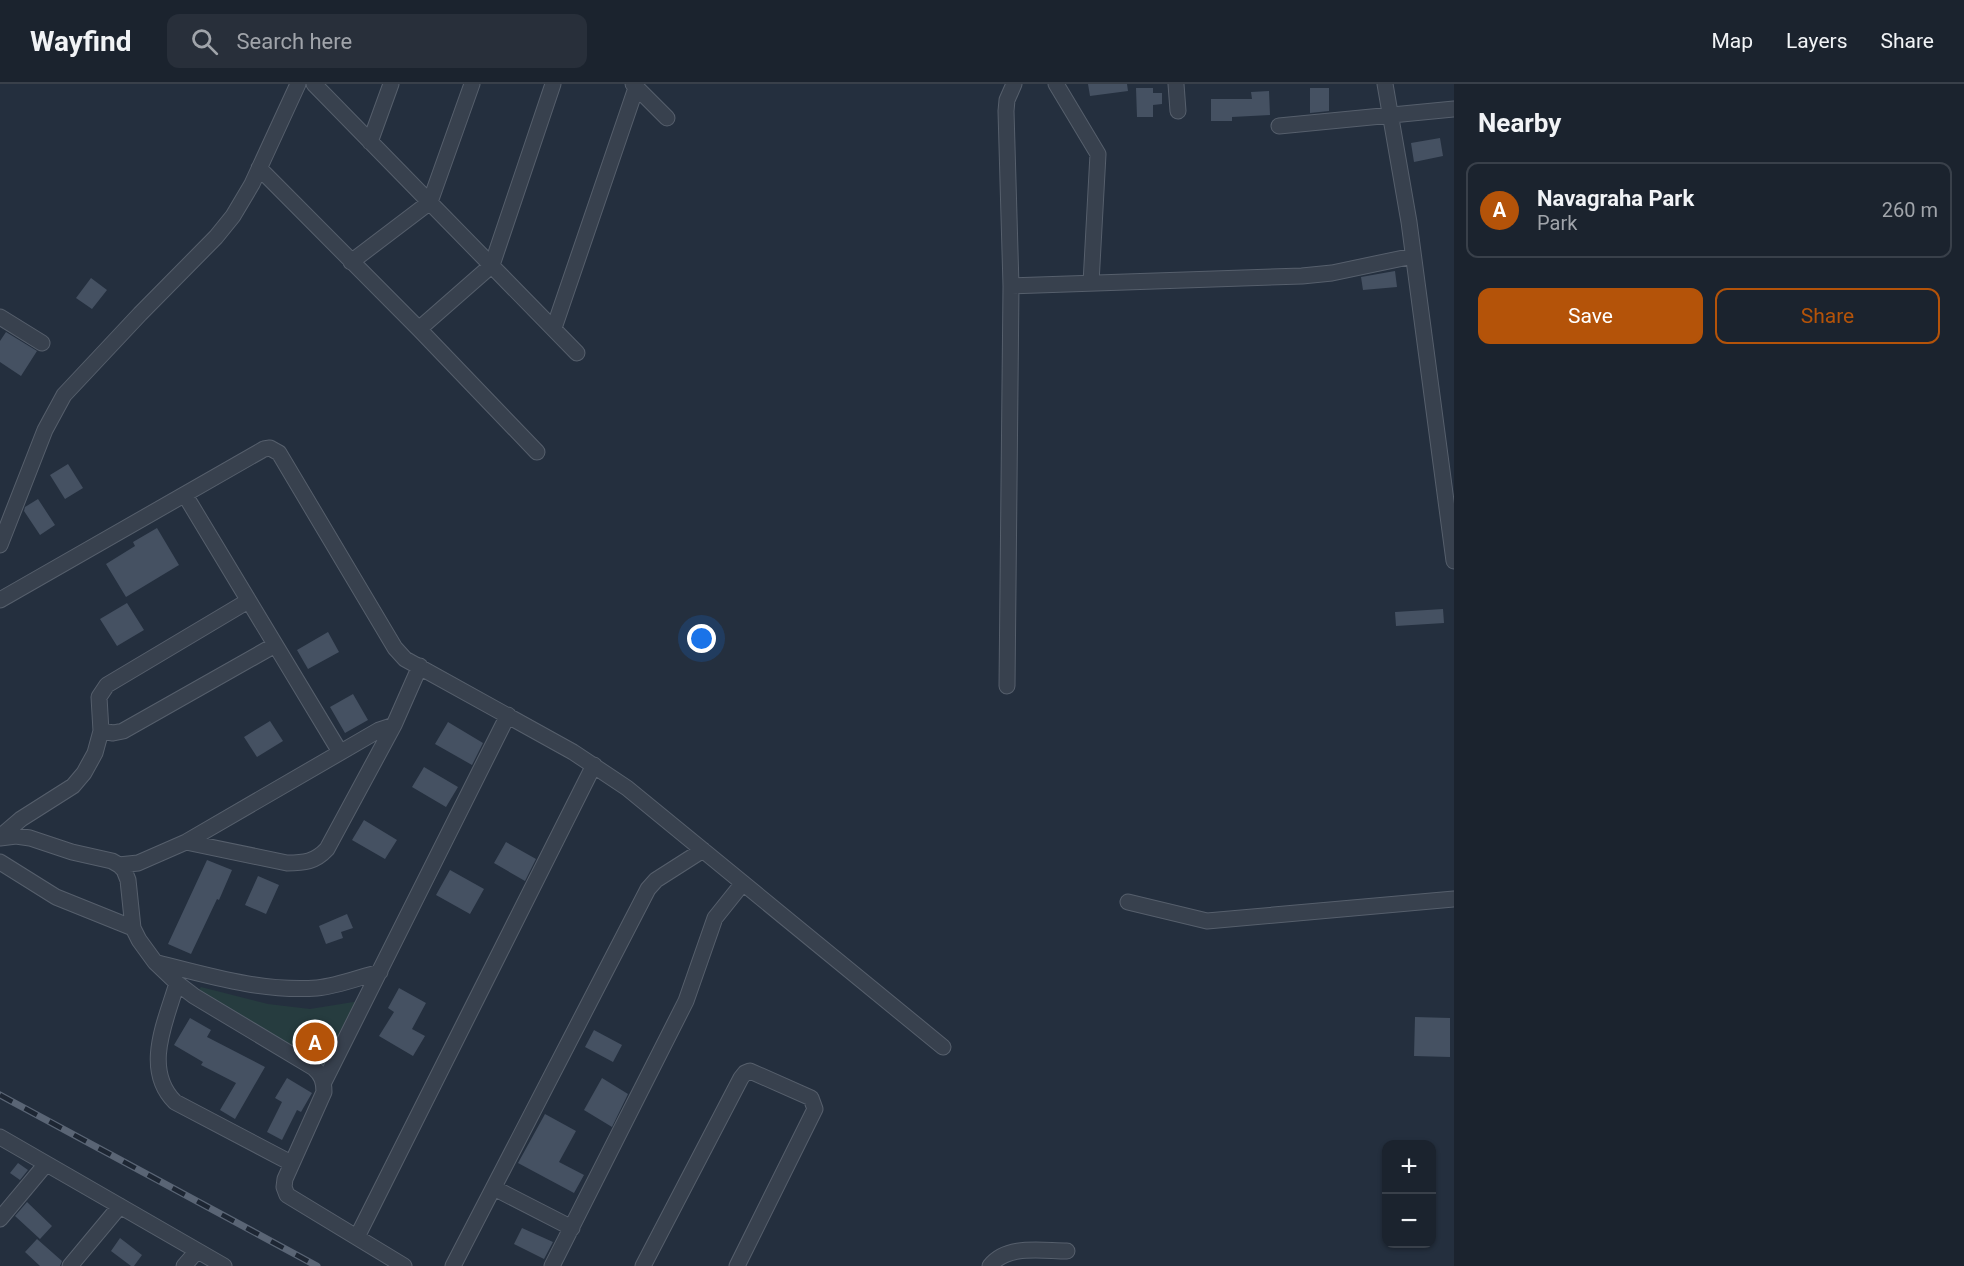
<!DOCTYPE html>
<meta charset="utf-8">
<style>
:root{--surface:#1b232e;--page:#282f3a;--text:#f1f3f6;--muted:#a0a4aa;--line:#39404a;--accent:#b45309}
body{margin:0;font-family:Roboto,sans-serif;background:var(--page);color:var(--text)}
.controls{position:absolute;right:18px;bottom:18px;display:grid;overflow:hidden;border-radius:12px;box-shadow:0 2px 4px #0004}
.controls button{width:54px;height:54px;display:grid;place-items:center;padding:0;border:0;border-bottom:2px solid var(--line);background:var(--surface);color:var(--text);font:30px sans-serif}
.you{position:absolute;left:702px;top:555px;width:21px;height:21px;margin:-15px;border:4px solid #fff;border-radius:50%;background:#1a73e8;box-shadow:0 0 0 9px #1a73e833}
.badge{display:grid;place-items:center;width:39px;height:39px;border-radius:50%;background:var(--accent);color:#fff;font-size:20px;font-weight:700}
.pin{position:absolute;translate:-50% -50%;border:3px solid #fff;box-shadow:0 2px 6px #0006}
.list{margin:0;padding:0;list-style:none}
h2{display:flex;justify-content:space-between;align-items:center;height:78px;margin:0;padding:0 24px;font-size:26px}
h2 small{font-size:20px;font-weight:400;color:var(--muted)}
.list li{display:grid;grid-template-columns:39px 1fr auto;gap:18px;align-items:center;box-sizing:border-box;height:96px;margin:0 12px 12px;padding:0 12px;border:2px solid var(--line);border-radius:12px}
.list b{display:block;font-size:22px;white-space:nowrap}
.list p{margin:0;font-size:20px;white-space:nowrap;color:var(--muted)}
.list em{font-size:20px;font-style:normal;color:var(--muted)}
.actions{display:flex;gap:12px;padding:18px 24px}
.actions a{flex:1;padding:14px 0;border:2px solid var(--accent);border-radius:12px;text-align:center;font-size:21px;color:var(--accent)}
.actions .main{background:var(--accent);color:#fff}
.icon{flex:none;width:33px;height:33px;fill:none;stroke:currentColor;stroke-width:2;stroke-linecap:round;stroke-linejoin:round}
.map{position:relative;flex:none;width:1454px;height:1182px;overflow:hidden}
header{display:flex;align-items:center;gap:36px;box-sizing:border-box;height:84px;padding:0 30px;background:var(--surface);border-bottom:2px solid var(--line)}
header strong{font-size:28px}
nav{display:flex;gap:33px;margin-inline-start:auto;font-size:21px}
.search{width:420px;height:54px;background:var(--page);display:flex;align-items:center;gap:15px;box-sizing:border-box;padding:0 21px;border-radius:12px;color:var(--muted);font-size:22px}
main{display:flex}
aside{flex:1;background:var(--surface)}
.map>svg:first-child{display:block}
.green{fill:#263c3f}
.building{fill:#455162}
.lines{fill:none;stroke-linecap:round;stroke-linejoin:round}
.minor-casing{stroke:#565f6c;stroke-width:17}
.minor{stroke:#38414e;stroke-width:15}
.rail-casing{stroke:#5a6575;stroke-width:7}
.rail{stroke:#1d2633;stroke-width:4.5;stroke-dasharray:14;stroke-linecap:butt}
</style>
<header>
<strong>Wayfind</strong>
<div class="search"><svg class="icon" aria-label="search" viewBox="0 0 24 24"><circle cx="10" cy="10" r="6"/><path d="M15 15l6 6"/></svg>Search here</div>
<nav><a>Map</a><a>Layers</a><a>Share</a></nav>
</header>
<main>
<div class="map">
<svg width="1454" height="1182" viewBox="0 0 1454 1182">
<rect width="100%" height="100%" fill="#242f3e"/>
<path class="green" d="M201,903L268,920L310,925L372,915L337,991L194,912Z"/>
<path class="building" d="M1088,0H1127L1128,7L1090,12Z
M1136,4H1153V9H1162V20L1153,21V33H1137Z
M1310,4H1329V27L1310,29Z
M1269,7L1270,31L1232,33V37H1211V15H1252L1251,8Z
M1440,54L1443,72L1414,78L1411,59Z
M1395,187L1397,203L1363,206L1361,193Z
M91,194L107,206L92,225L76,214Z
M6,248L37,267L21,292L0,278V257Z
M68,380L83,404L65,415L50,391Z
M38,415L55,441L40,451L24,427L25,423Z
M157,444L179,481L126,513L106,480L135,462L133,458Z
M127,519L144,546L117,562L100,535Z
M1443,525L1444,539L1396,542L1395,528Z
M328,548L339,568L308,585L297,566Z
M353,610L368,636L345,649L330,623Z
M270,637L283,657L257,673L244,653Z
M448,638L483,659L472,681L435,660Z
M424,683L458,703L446,723L412,703Z
M364,736L397,756L385,775L352,756Z
M506,758L536,775L525,797L494,779Z
M207,776L232,786L219,816L217,815L191,870L168,860Z
M450,786L484,805L470,830L436,811Z
M258,792L279,801L266,830L245,821Z
M347,830L353,844L341,848L343,854L326,860L319,842Z
M399,904L426,919L412,945L425,952L413,972L379,952L394,928L388,924Z
M1415,933L1450,934V973L1414,972Z
M190,934L211,946L207,953L265,983L235,1035L220,1026L236,999L201,981L203,978L174,961Z
M594,946L622,961L613,978L585,963Z
M287,994L312,1009L301,1028L297,1026L282,1056L267,1048L282,1018L275,1014Z
M602,994L628,1010L612,1043L584,1026Z
M545,1030L576,1047L559,1078L584,1091L574,1109L518,1079Z
M18,1079L28,1086L20,1096L10,1089Z
M27,1118L52,1142L40,1155L15,1132Z
M522,1144L553,1158L544,1175L514,1160Z
M120,1154L142,1171L134,1182H131L111,1167Z
M37,1155L62,1177L60,1182H40L25,1168Z"/>
<g class="lines">
<defs>
<path id="minor" d="M314,0L577,269
M633,0L667,34
M1056,0L1098,70L1091,199
M1176,0L1178,27
M1385,0L1409,138L1454,477
M1279,42L1454,25
M370,58L391,0
M259,84L419,245L537,368
M351,178L430,118L472,0
M1011,202L1302,192L1332,189L1413,172
M0,233L42,259
M554,244L636,4
M419,245L492,181L553,0
M185,411L340,668
M0,461L45,346L64,311L140,230L216,153L233,132L252,100L298,0
M0,516L264,365L270,364L279,369L395,564L405,575L573,668L627,704L943,963
M1007,602L1011,202L1006,27L1007,16L1014,0
M101,647L113,649L123,647L275,561
M0,753L21,735L73,702L84,689L95,669L101,647L99,613L107,601L248,517
M0,754L16,752L30,754L72,768L112,777L119,781L124,786L128,796L133,844L139,856L155,878L177,899L194,912L314,984C322,991 324,998 324,1008L285,1095L284,1103L287,1111L404,1182
M186,758L287,779C304,779 315,778 327,765L394,641L420,582
M0,778L56,813L133,844
M119,781L138,779L186,758L379,646L394,641
M1128,818L1207,837L1454,815
M158,879C210,892 263,908 317,904C338,902 360,893 380,888
M177,899C166,937 142,985 175,1018L291,1079
M324,998L508,631
M0,1053L224,1182
M494,1104L572,1144
M0,1135L46,1080
M357,1153L594,681
M70,1182L120,1122
M184,1182L197,1167
M453,1182L648,805L656,796L703,766
M552,1182L686,917L715,834L743,799
M643,1182L741,994L745,989L750,987L811,1014L815,1025L737,1182
M990,1182C1007,1160 1042,1167 1067,1167"/>
</defs>
<use href="#minor" class="minor-casing"/>
<use href="#minor" class="minor"/>
<defs>
<path id="rail" d="M0,1011L317,1182"/>
</defs>
<use href="#rail" class="rail-casing"/>
<use href="#rail" class="rail"/>
</g>
</svg>
<div class="controls">
<button>+</button>
<button>−</button>
</div>
<div class="you"></div>
<div class="pin badge" style="left:315px;top:958px">A</div>
</div>
<aside>
<h2>Nearby<small></small></h2>
<ul class="list">
<li><span class="badge">A</span><div><b>Navagraha Park</b><p>Park</p></div><em>260 m</em></li>
</ul>
<div class="actions"><a class="main">Save</a><a>Share</a></div>
</aside>
</main>
